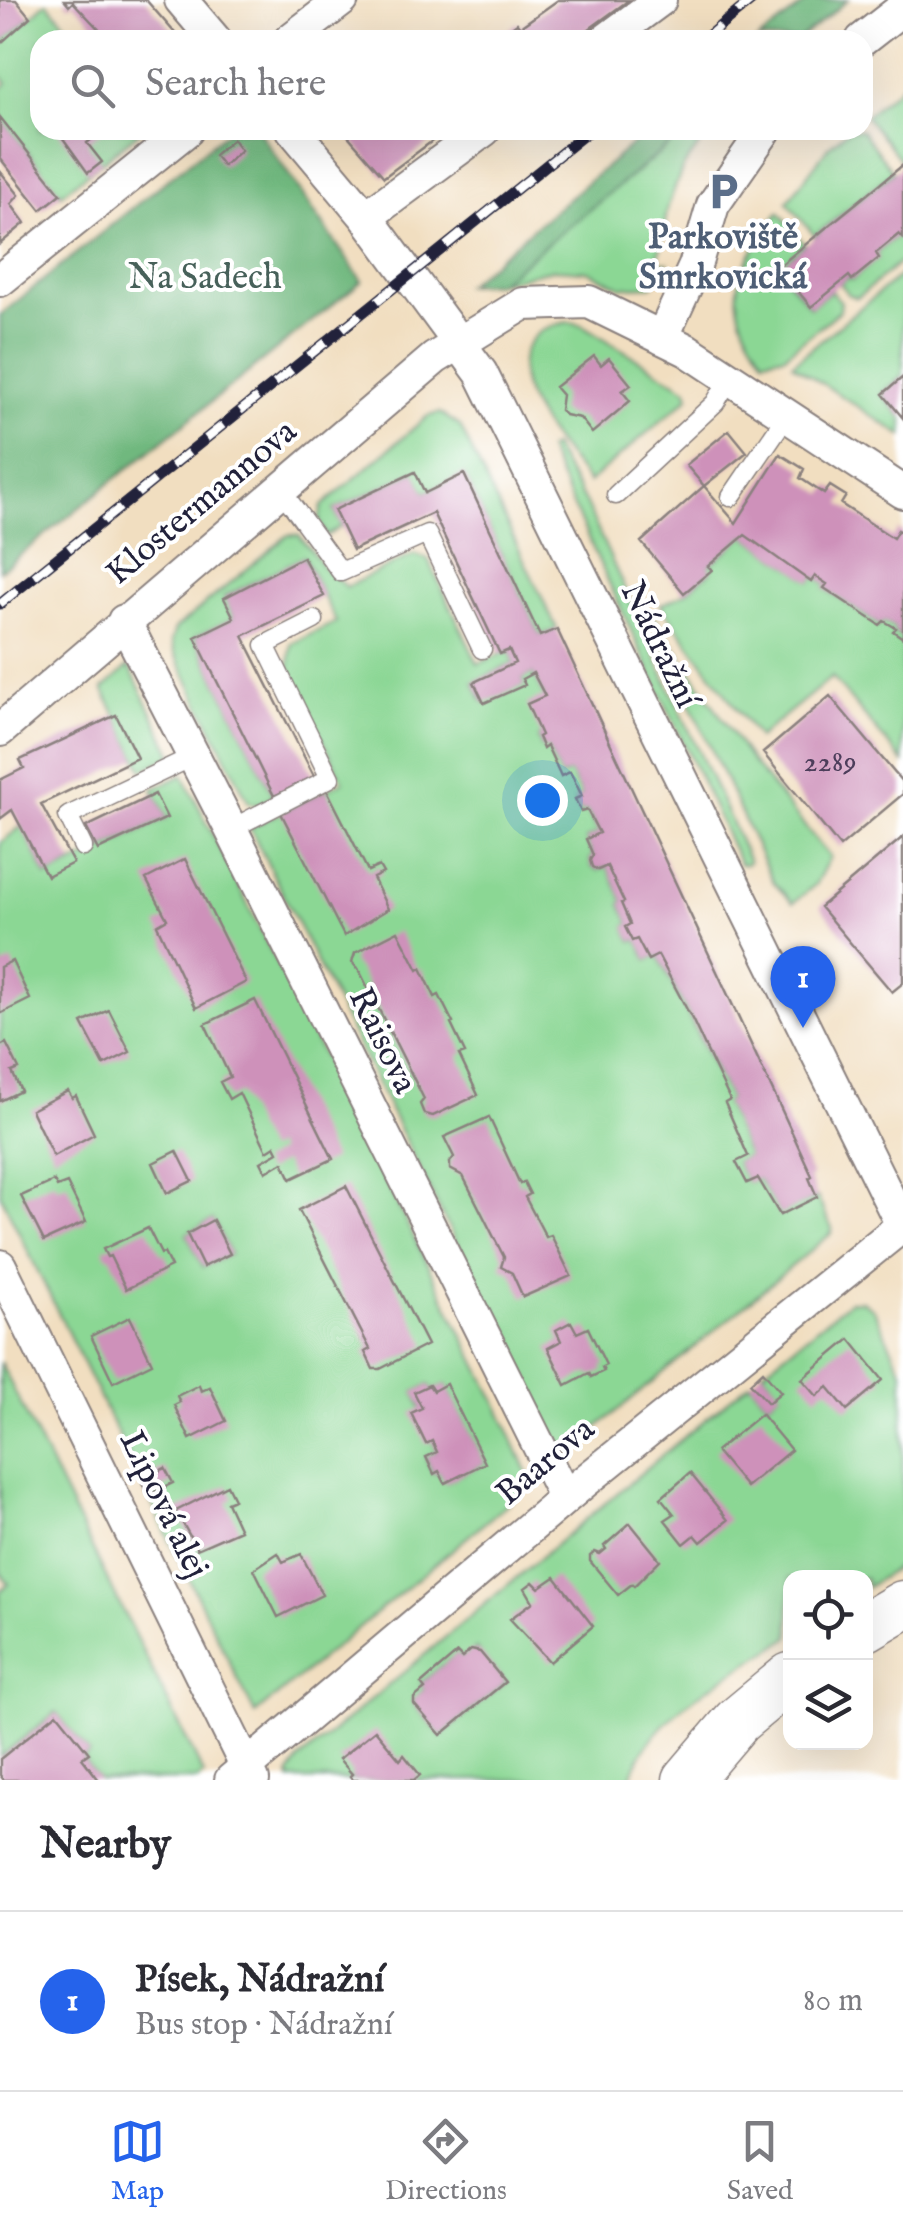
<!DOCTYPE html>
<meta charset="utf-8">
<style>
:root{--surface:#fff;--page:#f7f7f7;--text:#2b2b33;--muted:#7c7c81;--line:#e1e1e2;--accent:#2563eb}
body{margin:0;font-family:"IM FELL English",serif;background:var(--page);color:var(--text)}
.controls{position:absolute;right:30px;bottom:30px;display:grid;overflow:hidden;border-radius:20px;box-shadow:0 10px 40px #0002}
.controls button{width:90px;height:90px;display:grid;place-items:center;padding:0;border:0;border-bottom:2px solid var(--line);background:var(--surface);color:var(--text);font:50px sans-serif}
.you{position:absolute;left:542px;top:800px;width:35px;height:35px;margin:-25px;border:8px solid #fff;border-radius:50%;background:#1a73e8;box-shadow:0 0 0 15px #1a73e833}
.badge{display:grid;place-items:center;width:65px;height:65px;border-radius:50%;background:var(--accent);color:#fff;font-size:32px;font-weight:700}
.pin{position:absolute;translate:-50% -82px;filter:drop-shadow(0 2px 5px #0008)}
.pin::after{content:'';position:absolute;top:52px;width:35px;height:30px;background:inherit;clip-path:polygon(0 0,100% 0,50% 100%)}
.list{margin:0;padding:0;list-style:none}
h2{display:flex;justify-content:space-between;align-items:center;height:130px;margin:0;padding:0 40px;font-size:42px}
h2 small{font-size:32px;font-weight:400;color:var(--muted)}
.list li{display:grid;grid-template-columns:65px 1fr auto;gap:30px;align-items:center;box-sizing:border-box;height:180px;padding:0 40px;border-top:2px solid var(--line)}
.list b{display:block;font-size:38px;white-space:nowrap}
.list p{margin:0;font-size:32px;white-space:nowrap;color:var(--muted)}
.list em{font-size:32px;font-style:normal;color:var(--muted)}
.icon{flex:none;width:55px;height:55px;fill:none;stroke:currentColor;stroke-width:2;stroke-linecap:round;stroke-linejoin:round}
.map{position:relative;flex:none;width:903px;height:1780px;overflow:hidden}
.search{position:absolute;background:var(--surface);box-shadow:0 10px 40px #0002;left:30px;right:30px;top:30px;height:110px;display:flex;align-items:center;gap:25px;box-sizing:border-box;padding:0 35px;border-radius:30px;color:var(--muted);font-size:38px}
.sheet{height:310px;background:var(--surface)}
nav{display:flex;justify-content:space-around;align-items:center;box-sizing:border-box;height:140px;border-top:2px solid var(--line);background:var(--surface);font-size:28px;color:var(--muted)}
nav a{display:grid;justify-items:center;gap:5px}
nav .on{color:var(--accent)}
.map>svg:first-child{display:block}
.green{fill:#8bd794;stroke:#567c68;stroke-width:2.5;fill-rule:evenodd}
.forest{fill:#70b87e;stroke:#496d5c;stroke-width:2.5}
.building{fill:#ce91ba}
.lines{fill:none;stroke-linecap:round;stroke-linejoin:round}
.lane-casing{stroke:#8a807e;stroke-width:21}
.street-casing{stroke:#8a807e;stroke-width:36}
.secondary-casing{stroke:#8a807e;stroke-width:51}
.lane{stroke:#fff;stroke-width:18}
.street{stroke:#fff;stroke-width:32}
.secondary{stroke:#fff;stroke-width:48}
.rail-casing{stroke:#22223b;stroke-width:11}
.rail{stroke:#fff;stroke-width:8;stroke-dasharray:22;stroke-linecap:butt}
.labels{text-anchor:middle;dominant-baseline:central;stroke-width:8;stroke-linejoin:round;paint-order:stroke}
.number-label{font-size:30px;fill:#4d3e5b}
.service-label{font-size:35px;font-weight:bold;fill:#4e5e75;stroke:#fff}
.park-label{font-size:35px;fill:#47615a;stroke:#fff}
.street-label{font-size:35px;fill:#22223b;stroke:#fff}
</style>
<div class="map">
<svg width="903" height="1780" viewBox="0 0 903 1780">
<rect width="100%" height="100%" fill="#fff"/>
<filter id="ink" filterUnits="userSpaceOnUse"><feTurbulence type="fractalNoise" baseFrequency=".01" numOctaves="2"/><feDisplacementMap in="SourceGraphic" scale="20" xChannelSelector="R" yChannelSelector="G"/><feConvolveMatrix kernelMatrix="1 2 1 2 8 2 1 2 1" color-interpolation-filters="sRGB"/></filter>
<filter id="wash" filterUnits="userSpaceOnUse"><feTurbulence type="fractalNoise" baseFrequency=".0048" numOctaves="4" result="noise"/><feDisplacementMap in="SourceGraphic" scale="40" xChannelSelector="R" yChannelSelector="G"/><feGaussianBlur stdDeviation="2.25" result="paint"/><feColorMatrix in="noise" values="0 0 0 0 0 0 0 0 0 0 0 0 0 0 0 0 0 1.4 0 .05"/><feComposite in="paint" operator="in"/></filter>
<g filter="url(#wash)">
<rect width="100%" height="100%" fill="#f1dec0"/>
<path class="green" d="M47,2L80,40H40V130H142L61,194L0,117V89L7,83L0,74V44Z
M903,84V163L865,116Z
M688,130H710L682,169L668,206L658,261L668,263L652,286L622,287L587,271L553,269L498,283Z
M848,130H861L893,172L815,236L787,202L829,146Z
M779,212L805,245L778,268L810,307L831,291L841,302L840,310L785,355L764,359C718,295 738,271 779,212Z
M898,234L903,238V260L857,298L849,295L840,283L848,277L852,280L878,258L875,254Z
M903,273V376L881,394L903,418V436L792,364Z
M570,322L582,325L687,389L689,397L588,483C563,448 498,386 530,342C539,329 554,324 570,322Z
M440,413L460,426L557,629L540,636L464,475L425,493L414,472L334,510L342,526L326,536L319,519L322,506L428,416Z
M552,447L585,502L749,861L746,864H740L547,450Z
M288,535H299L325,569L346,587L414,554L428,559L478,664L509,650L515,663L474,682L483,702L524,685L522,679L533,673L545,696L541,735L538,738L542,748L547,746L561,776L570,772L582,796L575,800L580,812L587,810L599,833L586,839L593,855L590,860L592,867L598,870L607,866L624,902L621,904L630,924L626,927L632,941L637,939L648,960L658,955L730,1100L725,1103L748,1156L736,1162L747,1182L758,1178L780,1214L817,1197L832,1228V1233L576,1445H562L552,1436L250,828L343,781L289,670L291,644L336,622L304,557L224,597L234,618L195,637L274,796L258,805L249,803L174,652L171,641L175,629Z
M745,535L811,581L815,576L827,584L825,588L879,625L884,621L896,628L894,632L903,638V762L832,677L758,738L661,605L685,593L711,571L708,566Z
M650,617L655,618L751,761L830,857L815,885L793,903L773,882Z
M129,666L173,755L143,770L103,689Z
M183,775L499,1408L530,1478L525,1489L255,1714L0,1194V843L22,826L47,877L167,818L153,789ZM213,1220L230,1254L203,1267L187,1234ZM429,1385L433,1391L446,1385L484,1463L446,1482L439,1471L433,1473L426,1458L437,1452L415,1392Z
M850,1301H862L874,1310L903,1372V1563L866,1588V1578H790V1637C733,1675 652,1709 630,1780H290L289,1774L299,1760L745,1386L750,1383L768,1403L780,1392L763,1371ZM476,1649L505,1682L441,1735L414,1704V1699L425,1689L421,1683L457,1654L462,1658Z
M0,1362L204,1775L198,1780H99L83,1759L89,1753L56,1712L0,1757V1591L9,1584L0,1572Z"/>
<path class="forest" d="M809,0H848L799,40H758Z
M229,130H258L362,281L0,571V315Z
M649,130H688L498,283L466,285Z"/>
<g id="blocks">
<path class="building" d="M0,0H16L30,17L0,44Z
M64,0H146L181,40H109L73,2L69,6Z
M558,0H629L574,40H494L517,23L520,27Z
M0,117L61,194L41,210L0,158Z
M57,130H103L87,143L102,162L88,173Z
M343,130H447L384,177Z
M233,139L241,150L223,166L214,155Z
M903,165V238L899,234L876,253L879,258L852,280L849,276L811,307L778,267Z
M0,171L19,195L11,204L25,223L0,244Z
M594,356L601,365L609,358L631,385L622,391L630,401L592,433L580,418L565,415L560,410L562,395L555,387Z
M903,377V418L883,394Z
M729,430L747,452L704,486L736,523L780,454L804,469L800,478L824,494L830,486L846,496L841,504L893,538L898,530L903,533V638L893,631L896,628L884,621L880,625L824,588L827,584L815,576L811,582L745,535L708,566L712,570L684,593L641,542L704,486L686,465Z
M415,472L425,493L464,474L540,636L557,629L784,1115L812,1176L809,1178L817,1197L780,1215L758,1178L747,1183L736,1162L748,1156L725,1103L730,1100L693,1021L658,955L648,960L637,939L632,941L625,927L630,924L621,903L624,902L607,866L598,870L592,867L590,860L593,855L586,839L599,833L587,810L581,812L575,799L582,796L570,772L561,776L547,746L543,749L538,737L541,735L527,704L545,696L533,673L522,679L525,685L484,703L474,682L515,663L509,650L500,654L433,513L353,550L334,510Z
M303,557L324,596L243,636L314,776L274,796L195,637L234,618L224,598Z
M830,696L903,783V794L840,847L763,753Z
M116,715L137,758L41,804L73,863L47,876L12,810L0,819V780L24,768L20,760Z
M327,790L368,871L379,866L383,873L373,878L388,909L344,936L281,813Z
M155,794L167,818L98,850L86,827Z
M903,837V983L892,992L820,907Z
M185,859L246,982L196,1008L157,925L167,919L146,879Z
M398,931L418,970L421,968L435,997L439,995L453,1023L451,1024L465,1053L459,1055L478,1095L433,1116L424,1114L420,1104L424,1099L360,972L352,962L355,953Z
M12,961L30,999L0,1014V967Z
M255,1000L333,1159L291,1179L283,1162L266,1172L261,1162L278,1152L275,1146L267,1151L239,1093L229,1099L220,1082L230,1077L205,1024Z
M109,1010L130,1052L104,1065L82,1023Z
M6,1043L19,1069L12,1072L21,1091L0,1101V1046Z
M68,1091L72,1098L76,1096L94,1134L53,1156L31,1110Z
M489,1117L520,1184L524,1182L530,1194L525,1197L546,1237L551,1235L571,1276L523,1297L512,1273L501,1267L504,1257L463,1176L450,1169V1162L454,1157L444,1137Z
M177,1151L192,1181L167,1193L153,1163Z
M54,1181L57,1187L67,1183L86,1222L44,1241L21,1196Z
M346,1186L427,1345L380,1369H373L365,1352L370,1349L299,1210Z
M213,1220L230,1254L203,1267L187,1234Z
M148,1228L161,1254L164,1253L171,1267L126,1289L110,1256L107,1257L103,1249Z
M130,1317L152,1363L113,1382L91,1336Z
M571,1322L577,1333L588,1328L606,1365L602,1367L604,1371L591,1377L589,1373L566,1385L548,1348L561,1341L556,1330Z
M850,1339L883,1380L847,1410L828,1387L817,1396L802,1379Z
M763,1371L781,1392L768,1403L750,1383Z
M446,1384L485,1463L445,1483L439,1471L434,1474L426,1457L437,1452L432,1441L426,1444L411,1413L422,1408L414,1392L429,1385L433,1391Z
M199,1385L201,1391L210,1387L226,1421L190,1439L174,1405L180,1402L177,1396Z
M761,1414L791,1450L746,1487L716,1451Z
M165,1468L173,1483L148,1495L141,1480Z
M690,1473L728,1520L701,1542L695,1535L684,1544L665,1520L674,1514L661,1498Z
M227,1485L234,1499L227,1502L240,1530L197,1549L176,1511Z
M630,1523L660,1560L634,1586L632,1584L618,1595L590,1561V1556L595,1552L600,1554L606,1549L604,1546Z
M278,1553L283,1562L301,1554L322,1595L278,1617L254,1569Z
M555,1577L593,1626L550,1662L510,1619L533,1602L525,1588L533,1582L539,1588Z
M471,1650L480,1652L505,1682L441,1735L414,1704V1698L425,1689L421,1684L457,1653L462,1658Z
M57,1713L89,1753L82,1758L99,1780H4L0,1775V1759Z
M375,1730L400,1760L404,1755L420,1775L414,1780H353L350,1776L352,1774L339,1759Z"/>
</g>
</g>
<g filter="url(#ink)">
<use href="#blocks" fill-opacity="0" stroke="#8a807e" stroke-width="2.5"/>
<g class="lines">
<defs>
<path id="lane" d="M281,490L341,572L427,534L482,649
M616,495L715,403L730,378
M731,497L787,415
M231,829L330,778L265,645L314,620
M83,847L68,816L194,756"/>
<path id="street" d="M181,0L215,40
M290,40L342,0
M606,40L660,0
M862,40L903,8
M293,130L366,217L481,373L903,1227
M366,217L484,130
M0,280L187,130
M662,338L695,266L713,205L765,130
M124,621L231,829L565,1498
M0,730L435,358L523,304L589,302L687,350L903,492
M0,1266L253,1780
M231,1780L584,1482L902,1226"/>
<path id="secondary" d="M866,1627L903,1605
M687,1780L737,1721L790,1677"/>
</defs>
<use href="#lane" class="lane-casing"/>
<use href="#street" class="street-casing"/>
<use href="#secondary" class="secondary-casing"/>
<use href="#lane" class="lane"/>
<use href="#street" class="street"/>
<use href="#secondary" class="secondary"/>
<defs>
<path id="rail" d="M703,40L752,0
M0,604L590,130"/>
</defs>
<use href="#rail" class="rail-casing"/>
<use href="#rail" class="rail"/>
</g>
</g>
<defs>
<symbol id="parking-bare" viewBox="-9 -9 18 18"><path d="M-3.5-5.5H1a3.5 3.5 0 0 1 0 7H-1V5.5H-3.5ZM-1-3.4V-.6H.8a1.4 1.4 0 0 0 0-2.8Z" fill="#5c6f8a" stroke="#fff" stroke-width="2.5" paint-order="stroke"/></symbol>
</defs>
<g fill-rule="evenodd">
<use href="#parking-bare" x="696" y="164" width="55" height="55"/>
</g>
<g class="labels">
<g class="number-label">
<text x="830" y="763">2289</text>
</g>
<g class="service-label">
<text x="723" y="238">Parkoviště<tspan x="723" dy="40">Smrkovická</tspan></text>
</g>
<g class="park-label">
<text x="205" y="278">Na Sadech</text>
</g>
<g class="street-label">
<text transform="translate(202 503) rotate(-40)">Klostermannova</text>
<text transform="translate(659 645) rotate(64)">Nádražní</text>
<text transform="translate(382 1041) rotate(64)">Raisova</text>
<text transform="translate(546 1462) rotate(-40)">Baarova</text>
<text transform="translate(163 1505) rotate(64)">Lipová alej</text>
</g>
</g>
</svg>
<div class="controls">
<button><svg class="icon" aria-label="locate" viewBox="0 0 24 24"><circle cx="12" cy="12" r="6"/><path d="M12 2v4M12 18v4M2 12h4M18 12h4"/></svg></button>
<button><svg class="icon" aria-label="layers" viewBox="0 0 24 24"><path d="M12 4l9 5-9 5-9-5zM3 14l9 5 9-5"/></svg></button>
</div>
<div class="you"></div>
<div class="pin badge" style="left:803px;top:1028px">1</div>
<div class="search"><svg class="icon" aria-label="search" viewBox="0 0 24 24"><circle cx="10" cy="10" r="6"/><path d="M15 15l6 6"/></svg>Search here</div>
</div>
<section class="sheet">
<h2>Nearby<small></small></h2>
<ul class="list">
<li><span class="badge">1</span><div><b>Písek, Nádražní</b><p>Bus stop · Nádražní</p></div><em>80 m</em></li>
</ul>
</section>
<nav>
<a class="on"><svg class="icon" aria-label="map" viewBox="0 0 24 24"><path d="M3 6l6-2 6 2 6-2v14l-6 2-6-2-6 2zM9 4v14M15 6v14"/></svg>Map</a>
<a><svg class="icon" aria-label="directions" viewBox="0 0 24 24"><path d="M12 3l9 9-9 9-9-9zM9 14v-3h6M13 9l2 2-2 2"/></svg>Directions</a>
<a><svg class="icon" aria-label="saved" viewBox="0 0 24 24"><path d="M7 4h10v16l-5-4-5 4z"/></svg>Saved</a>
</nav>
